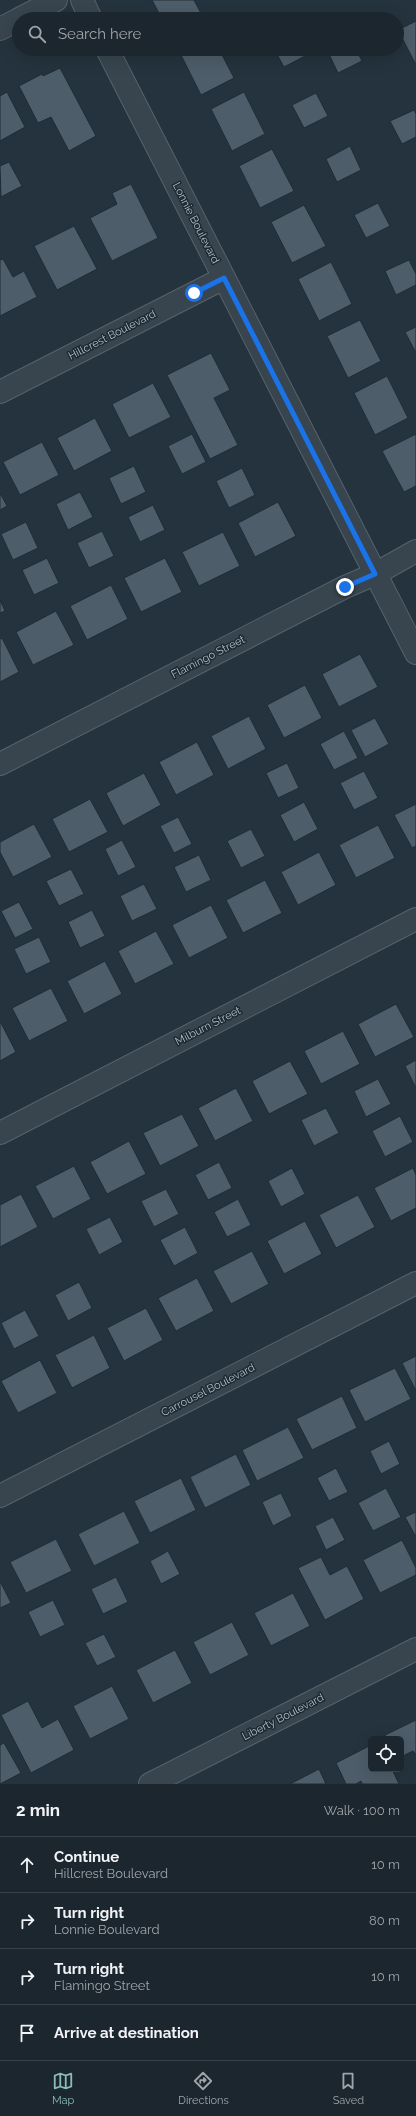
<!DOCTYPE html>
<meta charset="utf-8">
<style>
:root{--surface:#1b262e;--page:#242e36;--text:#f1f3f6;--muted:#a0a5aa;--line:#39434a;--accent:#8bbbb9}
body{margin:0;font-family:Raleway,sans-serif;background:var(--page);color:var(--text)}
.controls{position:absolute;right:12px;bottom:12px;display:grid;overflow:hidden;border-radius:6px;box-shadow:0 4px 16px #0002}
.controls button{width:36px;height:36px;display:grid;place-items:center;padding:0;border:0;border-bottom:1px solid var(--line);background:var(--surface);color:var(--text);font:20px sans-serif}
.stop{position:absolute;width:12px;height:12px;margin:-9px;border:3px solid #1a73e8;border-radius:50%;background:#fff}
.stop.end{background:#1a73e8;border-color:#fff;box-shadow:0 1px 4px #0008}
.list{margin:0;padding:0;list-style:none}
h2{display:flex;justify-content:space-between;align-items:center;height:52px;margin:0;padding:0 16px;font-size:17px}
h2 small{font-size:13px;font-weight:400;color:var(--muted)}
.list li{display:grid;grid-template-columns:26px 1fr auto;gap:12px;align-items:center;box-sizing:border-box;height:56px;padding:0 16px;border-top:1px solid var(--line)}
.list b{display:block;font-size:15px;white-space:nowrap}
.list p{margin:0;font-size:13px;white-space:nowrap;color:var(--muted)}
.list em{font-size:13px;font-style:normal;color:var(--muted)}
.icon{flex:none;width:22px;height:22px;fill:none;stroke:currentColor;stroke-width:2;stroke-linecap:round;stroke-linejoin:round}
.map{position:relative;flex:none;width:416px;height:1784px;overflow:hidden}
.search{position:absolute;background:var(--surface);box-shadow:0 4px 16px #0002;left:12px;right:12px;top:12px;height:44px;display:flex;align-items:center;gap:10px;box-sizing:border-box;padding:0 14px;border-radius:22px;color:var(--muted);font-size:15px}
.sheet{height:276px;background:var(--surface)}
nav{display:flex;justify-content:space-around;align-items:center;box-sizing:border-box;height:56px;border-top:1px solid var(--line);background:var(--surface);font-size:11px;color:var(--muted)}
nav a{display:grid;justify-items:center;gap:2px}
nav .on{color:var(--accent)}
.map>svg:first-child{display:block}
.building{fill:#4d5d69;stroke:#1f2c35}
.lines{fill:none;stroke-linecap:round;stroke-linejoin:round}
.minor-casing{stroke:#56626c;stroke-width:24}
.minor{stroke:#38454e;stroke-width:22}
.route{stroke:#1a73e8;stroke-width:5}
.labels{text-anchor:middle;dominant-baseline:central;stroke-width:3;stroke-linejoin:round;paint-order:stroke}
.street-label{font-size:11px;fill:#b4bfc9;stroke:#1d2a33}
</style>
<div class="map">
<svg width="416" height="1784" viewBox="0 0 416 1784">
<rect width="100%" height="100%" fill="#24333d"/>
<path class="building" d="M152,0H194L204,19H162Z
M416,21V65L398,30Z
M188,49H219L234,78L201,95L180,53Z
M274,49H304L307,55L284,67Z
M356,49L362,61L338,73L327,50Z
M60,68L96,136L69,151L51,117L38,123L19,86L42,74L43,76Z
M7,92L25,127L0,141V96Z
M244,92L265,134L232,151L211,109Z
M316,93L328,116L304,128L292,105Z
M414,110L416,114V137L402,144L390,121Z
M350,146L361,170L337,182L326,159Z
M272,149L294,191L260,208L239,166Z
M9,162L22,186L1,197L0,166Z
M131,184L158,238L112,261L90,218L117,204L112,193Z
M378,203L390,226L366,238L354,215Z
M304,205L326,246L292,263L271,222Z
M74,226L97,269L57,290L34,246Z
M3,259L13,277L24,271L37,297L0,316V260Z
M409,260L416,274V285L396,295L385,271Z
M331,262L352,304L319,321L298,279Z
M360,320L381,361L348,378L327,336Z
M416,327V353L405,332Z
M211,353L230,390L214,398L238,445L210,459L167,375Z
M387,376L408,418L375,435L354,393Z
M153,383L171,417L129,438L112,404Z
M95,418L112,451L74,471L57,438Z
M192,434L206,462L182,474L168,446Z
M416,434V486L404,492L382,451Z
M42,442L59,475L20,495L3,462Z
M134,466L146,492L121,504L109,478Z
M242,468L255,495L229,508L216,481Z
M80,492L93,517L68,530L56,504Z
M0,493L7,506L0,510Z
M278,502L296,536L255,557L238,523Z
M153,505L165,530L140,542L128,517Z
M26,522L38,548L13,560L1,534Z
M102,531L114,556L89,568L77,543Z
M223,532L240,566L199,586L182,552Z
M47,558L59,583L34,595L22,570Z
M165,558L182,592L141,612L124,578Z
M111,585L128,619L87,640L70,606Z
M0,600L5,611L0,613Z
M56,611L74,645L33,665L16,632Z
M2,638L19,672L0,682V639Z
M360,654L378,687L339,707L322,674Z
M305,685L322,718L284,738L267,705Z
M249,716L266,749L228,769L211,736Z
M375,718L389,744L365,757L351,730Z
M344,731L358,758L334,770L320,744Z
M197,742L214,775L176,795L159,762Z
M287,763L299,788L278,798L266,773Z
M364,771L378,798L354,810L340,783Z
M144,773L161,805L123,826L106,793Z
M90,799L108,832L69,852L52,819Z
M304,802L318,829L294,842L280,815Z
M416,804V846L412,848L394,815Z
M178,817L192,844L174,853L160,826Z
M34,824L52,857L13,877L0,852V842Z
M378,825L395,858L356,878L339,845Z
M251,829L265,856L241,868L227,841Z
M122,840L136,867L118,876L105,849Z
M319,852L336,885L298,905L281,872Z
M199,855L211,880L186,892L174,867Z
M71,869L84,894L59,906L46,881Z
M265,880L282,913L243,933L226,900Z
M144,884L157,909L132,921L120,896Z
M19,902L33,929L15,938L1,911Z
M211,905L228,938L189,958L172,925Z
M92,910L105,936L80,948L68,922Z
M156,931L174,964L135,984L118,951Z
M39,937L51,962L26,974L14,949Z
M105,961L122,994L84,1014L67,981Z
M51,988L68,1021L29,1041L12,1008Z
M396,1004L414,1037L375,1057L358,1024Z
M0,1021L16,1052L0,1061Z
M343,1031L360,1064L321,1084L304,1051Z
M416,1060V1088L405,1066Z
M290,1061L308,1094L269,1114L252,1081Z
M378,1079L391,1104L366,1117L354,1091Z
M236,1088L253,1121L215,1141L198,1108Z
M326,1108L339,1133L314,1146L301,1120Z
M182,1114L199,1146L160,1166L143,1133Z
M400,1116L413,1142L385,1157L372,1131Z
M129,1141L146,1174L107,1194L90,1162Z
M219,1162L232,1188L208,1200L195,1175Z
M74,1166L91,1199L53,1219L35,1186Z
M292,1168L305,1194L281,1207L268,1181Z
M413,1168L416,1175V1208L391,1221L374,1188Z
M166,1189L179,1214L154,1227L141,1201Z
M21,1194L38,1227L0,1247V1205Z
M358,1195L375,1227L336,1248L319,1215Z
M238,1199L251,1225L227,1237L214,1212Z
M110,1217L123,1242L99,1255L86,1229Z
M305,1221L322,1254L284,1274L267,1241Z
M185,1227L198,1253L174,1266L160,1240Z
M252,1251L269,1284L231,1304L213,1271Z
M197,1278L214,1311L176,1331L158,1298Z
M79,1282L92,1308L68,1321L55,1295Z
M146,1308L163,1340L124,1361L107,1328Z
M25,1310L39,1336L14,1349L1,1323Z
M94,1335L110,1368L72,1388L55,1355Z
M416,1356V1391L402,1363Z
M40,1360L57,1393L18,1413L1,1381Z
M395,1368L411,1399L365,1422L349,1390Z
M342,1396L357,1428L312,1450L296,1419Z
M288,1427L304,1458L257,1481L242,1450Z
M389,1441L400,1464L381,1474L370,1451Z
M236,1454L251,1485L205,1508L190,1477Z
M336,1468L348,1492L329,1501L317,1478Z
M181,1478L196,1510L150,1533L134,1501Z
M386,1488L401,1517L373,1531L358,1503Z
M281,1493L292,1516L273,1526L262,1502Z
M124,1511L140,1543L94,1566L78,1534Z
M416,1512V1537L405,1517Z
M333,1517L345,1540L326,1550L315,1526Z
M56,1539L72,1571L26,1593L10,1562Z
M402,1540L416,1568V1575L380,1593L363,1560Z
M168,1551L180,1574L161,1584L150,1561Z
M321,1557L330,1575L347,1566L364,1599L325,1620L298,1568Z
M116,1577L128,1602L103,1614L91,1589Z
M0,1581L11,1603L0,1608Z
M293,1593L310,1626L271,1646L254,1613Z
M53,1600L65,1625L40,1637L28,1612Z
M232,1622L249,1655L210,1675L193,1642Z
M104,1634L116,1657L97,1666L85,1643Z
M175,1650L192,1683L153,1703L136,1670Z
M112,1686L129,1719L90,1739L73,1706Z
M28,1701L42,1728L58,1719L74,1750L31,1773L1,1715Z
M416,1720V1755L413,1751L401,1757V1739H387L385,1735Z
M4,1743L21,1773L0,1784V1745Z
M371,1745V1769H392L399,1784H362L361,1781L356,1784H346L336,1763Z
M319,1769L326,1784H290Z"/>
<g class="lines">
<defs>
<path id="minor" d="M82,0L91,19
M19,19L56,0
M0,29L19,19
M107,49L416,653
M0,392L224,278
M0,764L345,587L375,574L416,551
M0,1133L416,919
M0,1496L416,1283
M150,1784L416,1649"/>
</defs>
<use href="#minor" class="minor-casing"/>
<use href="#minor" class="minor"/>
</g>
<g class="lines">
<path class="route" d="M194,293L224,278L375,574L345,587"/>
</g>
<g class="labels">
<g class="street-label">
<text transform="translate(196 223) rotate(63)">Lonnie Boulevard</text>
<text transform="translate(112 335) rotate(-27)">Hillcrest Boulevard</text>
<text transform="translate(208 657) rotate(-27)">Flamingo Street</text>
<text transform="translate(208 1026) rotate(-27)">Milburn Street</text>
<text transform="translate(208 1390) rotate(-27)">Carrousel Boulevard</text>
<text transform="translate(283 1717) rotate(-27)">Liberty Boulevard</text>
</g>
</g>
</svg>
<div class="controls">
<button><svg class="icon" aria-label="locate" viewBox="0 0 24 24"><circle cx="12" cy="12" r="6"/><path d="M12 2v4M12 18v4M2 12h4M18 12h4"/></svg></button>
</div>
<div class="stop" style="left:194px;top:293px"></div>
<div class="stop end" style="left:345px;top:587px"></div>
<div class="search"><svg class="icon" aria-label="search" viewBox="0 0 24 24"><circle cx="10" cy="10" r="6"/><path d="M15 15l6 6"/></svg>Search here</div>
</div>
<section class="sheet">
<h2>2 min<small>Walk · 100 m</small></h2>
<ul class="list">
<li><svg class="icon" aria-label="ahead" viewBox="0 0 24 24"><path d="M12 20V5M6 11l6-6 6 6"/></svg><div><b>Continue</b><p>Hillcrest Boulevard</p></div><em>10 m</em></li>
<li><svg class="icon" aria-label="right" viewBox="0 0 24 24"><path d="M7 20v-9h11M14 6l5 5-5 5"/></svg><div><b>Turn right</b><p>Lonnie Boulevard</p></div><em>80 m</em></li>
<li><svg class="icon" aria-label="right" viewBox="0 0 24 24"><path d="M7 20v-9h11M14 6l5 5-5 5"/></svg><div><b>Turn right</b><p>Flamingo Street</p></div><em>10 m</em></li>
<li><svg class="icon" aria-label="arrive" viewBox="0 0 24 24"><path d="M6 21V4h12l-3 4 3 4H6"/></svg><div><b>Arrive at destination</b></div></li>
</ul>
</section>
<nav>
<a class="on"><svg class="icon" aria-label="map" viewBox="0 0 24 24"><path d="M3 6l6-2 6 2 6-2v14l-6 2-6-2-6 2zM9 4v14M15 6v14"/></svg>Map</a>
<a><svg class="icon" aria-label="directions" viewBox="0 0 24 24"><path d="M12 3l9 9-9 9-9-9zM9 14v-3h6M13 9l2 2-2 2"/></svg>Directions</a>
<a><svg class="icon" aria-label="saved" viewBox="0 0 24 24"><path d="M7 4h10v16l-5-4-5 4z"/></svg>Saved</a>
</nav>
